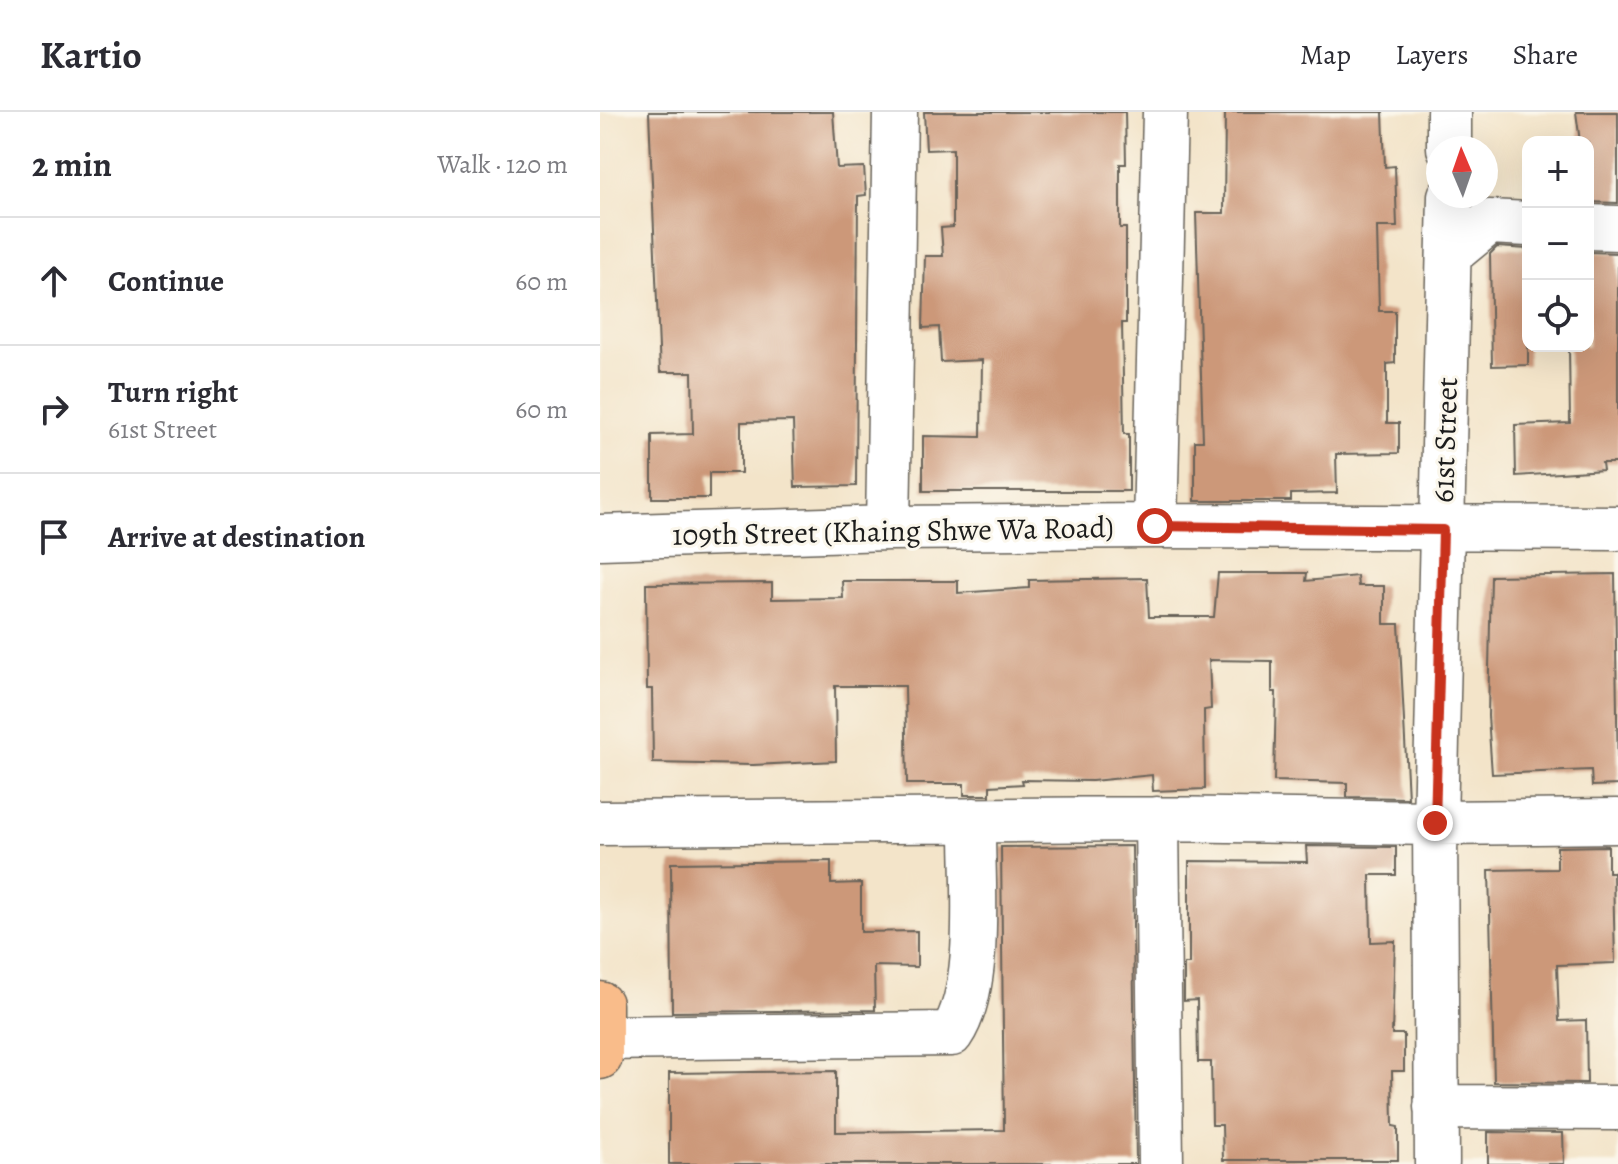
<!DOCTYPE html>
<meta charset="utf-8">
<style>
:root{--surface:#fff;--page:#f7f7f7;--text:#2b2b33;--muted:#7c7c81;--line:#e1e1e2}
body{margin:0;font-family:Alegreya,serif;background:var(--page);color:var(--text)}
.controls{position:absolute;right:24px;top:24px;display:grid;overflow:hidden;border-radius:16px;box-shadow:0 8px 32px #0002}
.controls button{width:72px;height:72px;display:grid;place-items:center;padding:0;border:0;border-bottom:2px solid var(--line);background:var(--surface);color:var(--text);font:40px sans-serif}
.compass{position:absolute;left:826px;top:24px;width:72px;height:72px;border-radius:50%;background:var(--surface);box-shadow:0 8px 32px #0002;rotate:358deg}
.stop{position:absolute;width:24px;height:24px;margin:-18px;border:6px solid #c8321e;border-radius:50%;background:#fff}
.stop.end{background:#c8321e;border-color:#fff;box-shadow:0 2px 8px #0008}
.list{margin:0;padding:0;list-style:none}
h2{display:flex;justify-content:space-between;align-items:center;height:104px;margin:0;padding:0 32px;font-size:34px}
h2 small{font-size:26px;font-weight:400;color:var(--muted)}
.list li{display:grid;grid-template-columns:52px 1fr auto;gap:24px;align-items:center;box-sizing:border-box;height:128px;padding:0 32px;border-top:2px solid var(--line)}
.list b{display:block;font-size:30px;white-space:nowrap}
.list p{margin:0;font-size:26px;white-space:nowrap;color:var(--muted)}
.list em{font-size:26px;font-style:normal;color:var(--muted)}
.icon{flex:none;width:44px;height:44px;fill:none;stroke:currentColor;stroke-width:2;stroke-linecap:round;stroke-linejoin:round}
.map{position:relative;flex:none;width:1018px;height:1052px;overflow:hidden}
header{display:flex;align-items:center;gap:48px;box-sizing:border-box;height:112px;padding:0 40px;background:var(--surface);border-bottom:2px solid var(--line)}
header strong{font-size:38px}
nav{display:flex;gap:44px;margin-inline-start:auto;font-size:28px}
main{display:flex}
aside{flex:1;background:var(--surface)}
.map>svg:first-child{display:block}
.building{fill:#cc9879}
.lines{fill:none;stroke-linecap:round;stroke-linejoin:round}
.minor-casing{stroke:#676259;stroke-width:47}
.major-casing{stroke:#676259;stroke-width:47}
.minor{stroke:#fff;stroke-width:44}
.major{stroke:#f9bc8a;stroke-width:44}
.route{stroke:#c8321e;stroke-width:10}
.labels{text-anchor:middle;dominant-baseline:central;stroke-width:6;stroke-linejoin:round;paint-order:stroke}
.street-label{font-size:30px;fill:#1c1c1c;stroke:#fbf7ec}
</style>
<header>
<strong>Kartio</strong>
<nav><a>Map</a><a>Layers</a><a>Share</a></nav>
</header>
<main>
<aside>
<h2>2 min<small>Walk · 120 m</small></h2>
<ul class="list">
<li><svg class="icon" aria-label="ahead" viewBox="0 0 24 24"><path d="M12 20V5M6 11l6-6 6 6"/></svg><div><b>Continue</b></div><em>60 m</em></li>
<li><svg class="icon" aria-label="right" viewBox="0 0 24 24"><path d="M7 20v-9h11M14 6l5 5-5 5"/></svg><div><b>Turn right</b><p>61st Street</p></div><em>60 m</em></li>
<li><svg class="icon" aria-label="arrive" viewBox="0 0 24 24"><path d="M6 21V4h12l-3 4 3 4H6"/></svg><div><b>Arrive at destination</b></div></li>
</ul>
</aside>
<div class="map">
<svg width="1018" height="1052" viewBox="0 0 1018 1052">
<rect width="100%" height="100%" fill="#fbf7ec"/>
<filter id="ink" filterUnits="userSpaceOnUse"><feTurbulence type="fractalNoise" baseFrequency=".0125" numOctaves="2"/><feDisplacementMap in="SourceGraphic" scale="16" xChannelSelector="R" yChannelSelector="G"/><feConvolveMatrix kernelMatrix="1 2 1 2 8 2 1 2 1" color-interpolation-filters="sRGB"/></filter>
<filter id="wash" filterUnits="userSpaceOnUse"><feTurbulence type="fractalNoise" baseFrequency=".006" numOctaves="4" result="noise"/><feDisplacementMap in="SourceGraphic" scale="32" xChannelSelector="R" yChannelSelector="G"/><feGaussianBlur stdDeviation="1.8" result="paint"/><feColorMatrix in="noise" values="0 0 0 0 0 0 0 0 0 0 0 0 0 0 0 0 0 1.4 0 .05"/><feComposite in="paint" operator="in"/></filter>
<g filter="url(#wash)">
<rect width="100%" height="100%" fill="#f3e4c9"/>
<g id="blocks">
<path class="building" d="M49,0H233L237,56L264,55L266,83L258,84L256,374L195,375L193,309L141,310V361H109V386H52V323L93,322L92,260H60Z
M324,0H525L526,52H520V116H526V211H522L524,322H529V379H323V324L381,325L382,248L341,250L339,215L323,216L325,144H343L341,116L353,115V37L326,38Z
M625,0H783L785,55L795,54L797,115H777L779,199H795V251L787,252V311H799V341L736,342L737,381L691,382V389H595V329H603L596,101H624Z
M976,0H1018V91L988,90V30H980Z
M897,135L928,137V253L892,254L890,142Z
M988,140L1018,141V351H1002L1003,358L916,364L915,313L970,311L969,234H988Z
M618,461H707L706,469L757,464L758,474H784V512H799L808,686L747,685V671L674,669L676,580H672V549L609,548L611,597L604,598L605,677L553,679L552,663L492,669L422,668L423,672L390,674V683H364V672H307L305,574H235L236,649L153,653L53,651L52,577H47L46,472L172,471V487L243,486L242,469H358V481L429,476V468L547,466L549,505H614Z
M1015,462L1018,673L992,674L991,658L892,662L888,604L891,464Z
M532,734L536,1052H69V961L236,959V1020L404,1018L401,735Z
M706,734L796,735V763H770L771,830L795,829L792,922H804V959H792L793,1014L798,1015V1048H623L622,1013H612L611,950H598L597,888L584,889V852H589V749L707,750Z
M1008,734V760H1013L1015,851L957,853L959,909L986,908L987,971L894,970L889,758L957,757V735Z
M231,749V772L261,771V820L317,819V855L274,854L275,898L72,900L71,751Z
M888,1020L963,1021L964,1052H888Z"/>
</g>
</g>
<g filter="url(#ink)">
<use href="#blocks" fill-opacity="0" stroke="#676259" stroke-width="2"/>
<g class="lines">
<defs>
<path id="minor" d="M849,0V36
M988,115L1018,116
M850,142L889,110L928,112
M555,414L565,0
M288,416L295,0
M0,425L288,416L555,414L1018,416
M557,707L561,1052
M0,711L557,707L835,711L1018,709
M1,926L351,922C384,875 372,767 373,708
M836,995L1018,996
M837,1052L835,711L850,84"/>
<path id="major" d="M0,892V945"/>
</defs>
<use href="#minor" class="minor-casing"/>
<use href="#major" class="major-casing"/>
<use href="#minor" class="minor"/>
<use href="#major" class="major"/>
</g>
</g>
<g class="lines" filter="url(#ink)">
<path class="route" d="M555,414L843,418L835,711"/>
</g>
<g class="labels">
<g class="street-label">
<text transform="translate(845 328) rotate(-88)">61st Street</text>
<text transform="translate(293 419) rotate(-1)">109th Street (Khaing Shwe Wa Road)</text>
</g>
</g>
</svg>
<div class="controls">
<button>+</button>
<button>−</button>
<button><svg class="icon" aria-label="locate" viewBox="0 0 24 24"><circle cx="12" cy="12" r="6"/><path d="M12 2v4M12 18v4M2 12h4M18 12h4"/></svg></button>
</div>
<svg class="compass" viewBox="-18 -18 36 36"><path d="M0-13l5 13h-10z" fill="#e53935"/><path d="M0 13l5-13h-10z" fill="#7c7c81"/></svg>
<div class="stop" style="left:555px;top:414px"></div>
<div class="stop end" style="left:835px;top:711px"></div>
</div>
</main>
